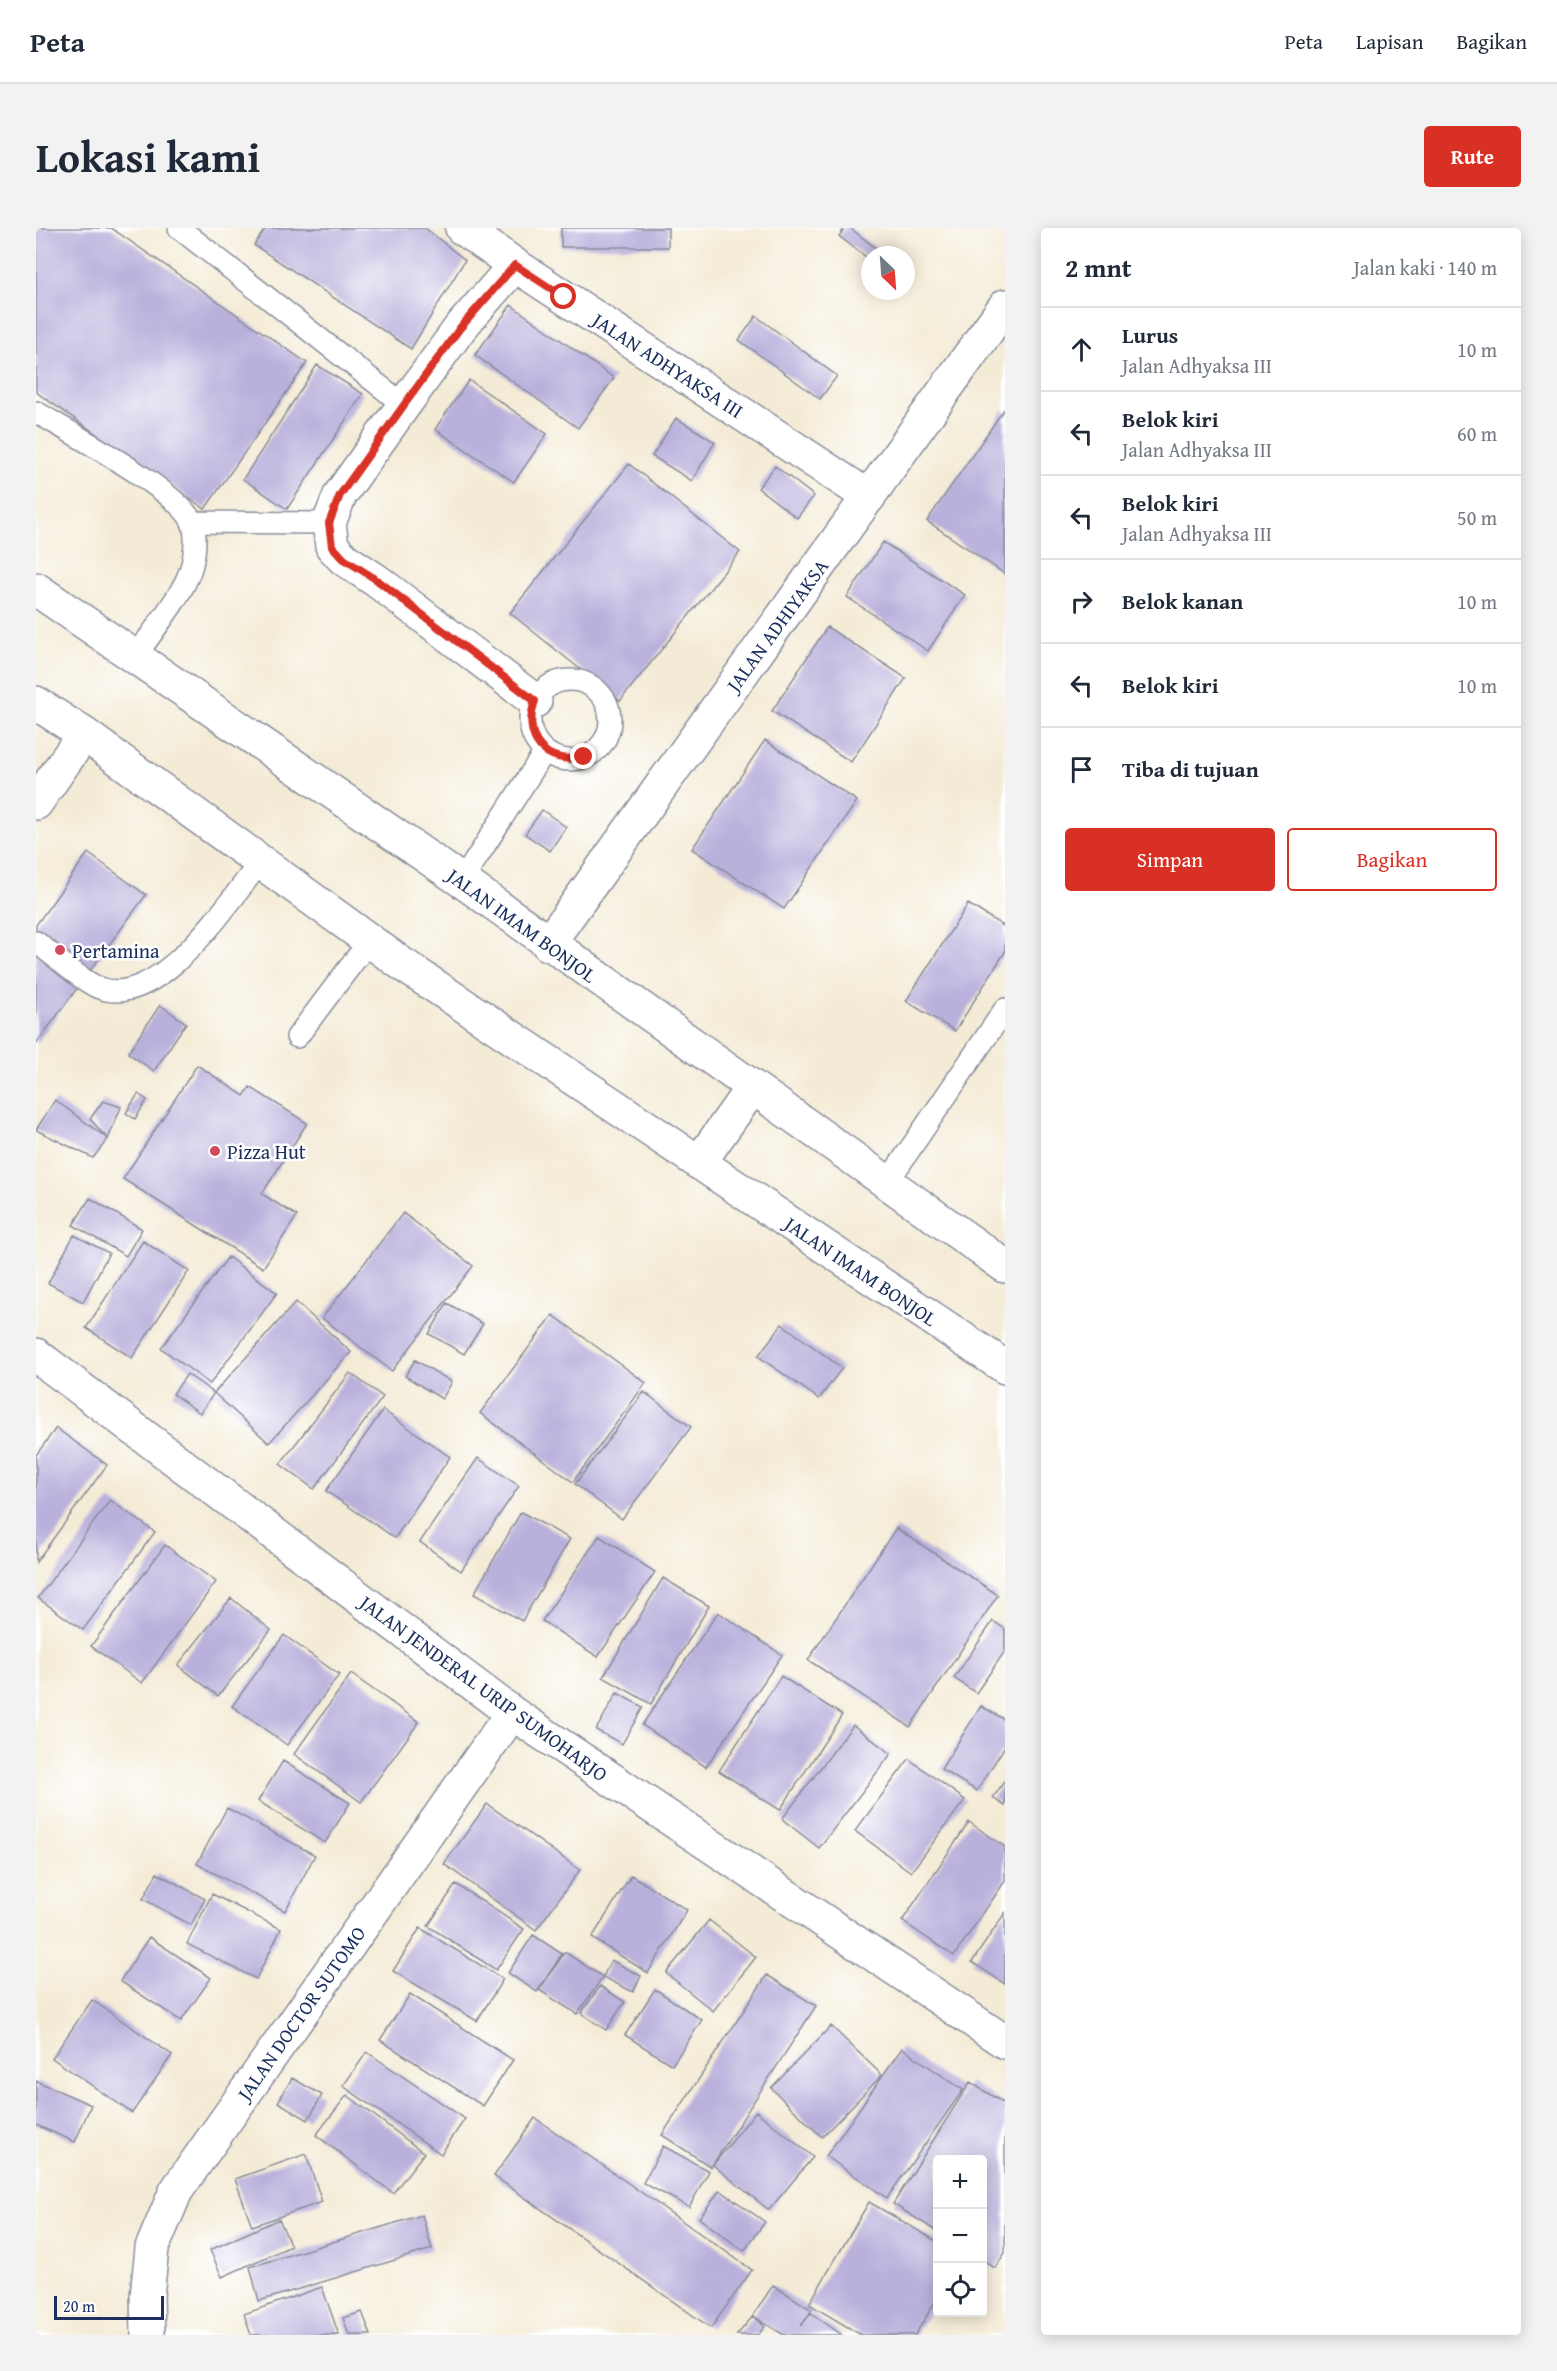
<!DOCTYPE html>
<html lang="id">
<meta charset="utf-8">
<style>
:root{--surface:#fff;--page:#f2f2f3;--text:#1f2937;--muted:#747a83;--line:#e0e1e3;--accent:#d93025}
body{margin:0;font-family:"Gentium Book Plus",serif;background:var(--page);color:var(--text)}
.controls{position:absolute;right:18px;bottom:18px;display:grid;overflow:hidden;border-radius:6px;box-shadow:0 3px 15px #0003}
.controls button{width:54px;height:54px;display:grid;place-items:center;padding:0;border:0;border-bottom:2px solid var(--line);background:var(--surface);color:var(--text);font:30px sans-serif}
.compass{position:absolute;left:825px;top:18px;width:54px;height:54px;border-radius:50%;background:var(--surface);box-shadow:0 3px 15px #0003;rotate:155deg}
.scale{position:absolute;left:18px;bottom:15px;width:110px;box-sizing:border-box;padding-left:6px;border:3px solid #1b2f5e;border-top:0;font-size:16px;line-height:21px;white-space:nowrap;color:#1b2f5e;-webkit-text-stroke:4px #fff;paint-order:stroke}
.stop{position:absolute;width:18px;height:18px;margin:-14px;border:4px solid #d93025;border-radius:50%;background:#fff}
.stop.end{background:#d93025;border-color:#fff;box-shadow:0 2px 6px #0008}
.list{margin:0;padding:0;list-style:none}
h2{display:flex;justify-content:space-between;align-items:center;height:78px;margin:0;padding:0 24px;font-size:26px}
h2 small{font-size:20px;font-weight:400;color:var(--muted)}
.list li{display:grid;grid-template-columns:39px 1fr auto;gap:18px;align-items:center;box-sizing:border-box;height:84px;padding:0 24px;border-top:2px solid var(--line)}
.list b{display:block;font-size:22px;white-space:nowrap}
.list p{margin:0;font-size:20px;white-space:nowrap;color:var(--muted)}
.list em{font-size:20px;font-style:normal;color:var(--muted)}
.actions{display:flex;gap:12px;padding:18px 24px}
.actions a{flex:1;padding:14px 0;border:2px solid var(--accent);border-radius:6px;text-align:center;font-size:21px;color:var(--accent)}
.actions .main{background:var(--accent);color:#fff}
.icon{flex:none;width:33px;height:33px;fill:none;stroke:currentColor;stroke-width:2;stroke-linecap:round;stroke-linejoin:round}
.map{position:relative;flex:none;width:969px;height:2107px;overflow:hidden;border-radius:6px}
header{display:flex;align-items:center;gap:36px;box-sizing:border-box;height:84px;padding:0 30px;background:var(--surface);border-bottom:2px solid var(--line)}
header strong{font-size:28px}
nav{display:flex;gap:33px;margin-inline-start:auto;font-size:21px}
.intro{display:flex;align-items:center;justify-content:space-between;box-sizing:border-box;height:144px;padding:0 36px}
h1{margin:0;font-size:42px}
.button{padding:15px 27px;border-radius:6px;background:var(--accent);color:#fff;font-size:21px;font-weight:700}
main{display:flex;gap:36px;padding:0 36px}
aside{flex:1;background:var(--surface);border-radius:6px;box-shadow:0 3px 15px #0003}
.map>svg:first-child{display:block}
.building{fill:#b9b0dc}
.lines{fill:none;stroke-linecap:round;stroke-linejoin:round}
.lane-casing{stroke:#888d9a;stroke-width:24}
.street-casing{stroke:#888d9a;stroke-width:36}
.highway-casing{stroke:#888d9a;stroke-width:36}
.lane{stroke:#fff;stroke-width:21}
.street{stroke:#fff;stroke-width:33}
.highway{stroke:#fff;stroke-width:33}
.route{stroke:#d93025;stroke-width:8}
.poi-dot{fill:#d1495b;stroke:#fff;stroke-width:2}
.labels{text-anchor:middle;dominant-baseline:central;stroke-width:5;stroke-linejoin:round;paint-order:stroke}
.street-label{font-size:20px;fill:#1b2f5e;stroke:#fff}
.poi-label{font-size:20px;fill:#1b2f5e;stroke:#fff;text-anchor:start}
</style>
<header>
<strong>Peta</strong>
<nav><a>Peta</a><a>Lapisan</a><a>Bagikan</a></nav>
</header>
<div class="intro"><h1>Lokasi kami</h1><a class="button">Rute</a></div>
<main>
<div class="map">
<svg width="969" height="2107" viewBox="0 0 969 2107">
<rect width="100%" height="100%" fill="#fff"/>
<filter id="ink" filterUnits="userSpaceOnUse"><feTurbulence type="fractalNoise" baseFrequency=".0167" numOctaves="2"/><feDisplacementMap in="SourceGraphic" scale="12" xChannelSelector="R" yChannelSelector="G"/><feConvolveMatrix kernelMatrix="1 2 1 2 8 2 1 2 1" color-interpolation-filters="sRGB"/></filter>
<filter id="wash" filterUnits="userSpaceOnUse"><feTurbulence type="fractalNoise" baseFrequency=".008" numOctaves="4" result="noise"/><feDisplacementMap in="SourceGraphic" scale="24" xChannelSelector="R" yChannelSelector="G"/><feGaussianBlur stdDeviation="1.35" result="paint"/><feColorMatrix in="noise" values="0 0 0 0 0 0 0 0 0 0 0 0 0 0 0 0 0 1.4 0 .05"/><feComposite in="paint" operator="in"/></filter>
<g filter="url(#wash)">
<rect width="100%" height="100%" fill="#f4ebd6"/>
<g id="blocks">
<path class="building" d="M0,0H75L271,135L169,281L0,164Z
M230,0H389L429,32L375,121L218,17Z
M525,0H632V19H525Z
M809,0H814L849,27H834V32L803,8Z
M475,77L578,150L542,200L439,127Z
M720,88L801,148L784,171L703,112Z
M281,137L327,166L251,281L207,251Z
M433,152L511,206L478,254L399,201Z
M969,180V346L891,293Z
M640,190L679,214L656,253L616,228Z
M593,236L704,324L584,473L474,385Z
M739,238L778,268L761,290L722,260Z
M847,314L929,367L892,423L811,369Z
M791,399L870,450L815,534L736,483Z
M729,512L821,573L748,681L656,621Z
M506,582L530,599L514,623L489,606Z
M52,625L110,667L0,816V697Z
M932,676L969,699V724L919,803L870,773Z
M124,777L150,795L118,843L92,825Z
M161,837L208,868L214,859L271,895L226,966L261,988L227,1040L87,951Z
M102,866L111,872L99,891L90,885Z
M19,872L72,911L57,930L0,902Z
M67,873L85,879L72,911L54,891Z
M54,970L106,1001L90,1028L37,997Z
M367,985L437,1038L356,1143L286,1090Z
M38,1007L73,1025L47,1074L12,1055Z
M107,1013L153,1043L96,1130L50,1100Z
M192,1029L241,1065L174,1156L125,1120Z
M260,1074L315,1124L233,1215L178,1165Z
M411,1075L447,1096L428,1126L393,1106Z
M517,1087L610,1155L537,1254L444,1185Z
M746,1096L806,1140L783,1171L722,1128Z
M379,1132L416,1154L406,1171L369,1148Z
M314,1145L347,1169L278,1261L244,1236Z
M151,1146L178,1165L164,1185L137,1166Z
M608,1164L655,1199L586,1291L539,1256Z
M347,1182L414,1229L359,1310L290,1263Z
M20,1200L71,1237L0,1334V1227Z
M442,1230L483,1258L425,1343L384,1314Z
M74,1272L119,1304L47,1402L2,1370Z
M485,1284L534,1311L486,1393L438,1366Z
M860,1300L962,1367L874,1499L772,1432Z
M563,1308L619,1344L562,1429L506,1393Z
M129,1317L180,1354L106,1455L55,1418Z
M627,1350L673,1378L615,1476L567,1449Z
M195,1370L235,1402L182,1468L142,1437Z
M682,1384L746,1427L670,1539L606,1497Z
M957,1393L969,1401V1423L940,1465L918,1450Z
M248,1407L303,1447L251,1517L196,1478Z
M315,1446L383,1494L325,1574L258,1526Z
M745,1448L806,1487L744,1582L683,1543Z
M581,1465L607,1479L586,1516L560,1502Z
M945,1478L969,1492V1518L941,1563L905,1541Z
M817,1497L855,1526L783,1620L746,1591Z
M873,1531L929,1572L875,1644L819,1603Z
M247,1533L314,1575L289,1615L222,1573Z
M969,1552V1578L957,1570Z
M451,1576L544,1642L500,1702L408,1636Z
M191,1580L279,1627L249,1683L161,1636Z
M933,1594L969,1619V1653L918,1728L866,1693Z
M121,1645L169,1671L155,1697L107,1671Z
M595,1647L651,1682L612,1745L556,1710Z
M420,1656L488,1701L460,1742L392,1698Z
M176,1666L245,1701L220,1751L151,1716Z
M969,1685V1756L936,1734Z
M673,1692L720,1729L677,1783L630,1745Z
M384,1700L467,1751L441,1793L357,1743Z
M497,1707L526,1726L501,1764L472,1745Z
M113,1709L175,1750L145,1793L84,1753Z
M529,1724L567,1749L541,1786L503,1762Z
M575,1732L605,1748L597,1764L567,1749Z
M731,1747L780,1778L675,1939L626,1907Z
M564,1758L589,1774L570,1802L545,1785Z
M619,1761L666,1792L636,1837L589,1807Z
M374,1766L477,1832L447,1878L344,1812Z
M56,1772L136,1827L96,1885L16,1830Z
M795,1798L846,1847L786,1909L735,1860Z
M866,1820L927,1862L851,1970L790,1928Z
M331,1824L429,1891L405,1926L307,1858Z
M256,1850L286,1867L272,1892L242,1874Z
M0,1853L55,1877L39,1914L0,1897Z
M934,1854L969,1876V2025L959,2040L946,2032V1932H902V2004L857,1976Z
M311,1867L388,1925L357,1965L280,1907Z
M720,1883L777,1929L733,1982L677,1937Z
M499,1890L716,2042L675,2100L458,1948Z
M627,1918L673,1943L653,1979L607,1955Z
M270,1926L286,1974L216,1998L199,1951Z
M684,1962L729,1994L708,2023L663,1990Z
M833,1974L902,2014V2069L879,2107H825L773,2076Z
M386,1987L396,2021L223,2073L214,2039Z
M243,1991L255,2018L186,2049L174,2022Z
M737,2057L776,2082L765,2098L775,2085L806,2107H748L717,2088Z
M286,2059L303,2107H215L208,2086Z
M326,2084L335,2107H313L307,2090Z
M717,2088L729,2098L722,2107H701Z"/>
</g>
</g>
<g filter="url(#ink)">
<use href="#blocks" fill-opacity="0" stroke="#888d9a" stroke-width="1.5"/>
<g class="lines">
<defs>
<path id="lane" d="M143,0L368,177
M0,184C33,204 143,263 156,294C162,308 158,335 152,348C144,370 113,408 99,429
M156,294L293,295
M494 492a40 40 0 1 1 80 0a40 40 0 1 1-80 0Z
M426,653L509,523
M0,714C19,728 39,748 59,758C120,788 193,673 225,633
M261,809L334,712
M851,955L969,781"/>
<path id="street" d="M426,0L479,37
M499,473L341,353L308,331L296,318L293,295L304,267L368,177L424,100L479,37L833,269
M0,575L48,506
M512,716L969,78
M0,1127L476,1485L969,1814
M112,2107L111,2068L116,2020L140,1963L476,1485"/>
<path id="highway" d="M0,361L426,653L969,1038
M0,475L48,506L366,736L969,1139
M663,935L716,860"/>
</defs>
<use href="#lane" class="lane-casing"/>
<use href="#street" class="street-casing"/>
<use href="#highway" class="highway-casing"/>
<use href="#lane" class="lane"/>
<use href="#street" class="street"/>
<use href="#highway" class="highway"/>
</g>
</g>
<g class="lines" filter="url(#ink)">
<path class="route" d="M528,69L479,37L424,100L368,177L304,267L293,295L296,318L308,331L341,352L499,473C486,510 509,538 548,529"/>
</g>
<g class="poi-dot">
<circle cx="24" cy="722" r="6"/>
<circle cx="179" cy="923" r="6"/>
</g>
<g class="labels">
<g class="street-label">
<text transform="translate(632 137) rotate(33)">JALAN ADHYAKSA III</text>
<text transform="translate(741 397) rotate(-54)">JALAN ADHIYAKSA</text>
<text transform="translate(486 697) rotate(36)">JALAN IMAM BONJOL</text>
<text transform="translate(825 1043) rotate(34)">JALAN IMAM BONJOL</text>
<text transform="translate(448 1460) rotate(36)">JALAN JENDERAL URIP SUMOHARJO</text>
<text transform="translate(265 1785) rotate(-55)">JALAN DOCTOR SUTOMO</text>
</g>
<g class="poi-label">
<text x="36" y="722">Pertamina</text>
<text x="191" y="923">Pizza Hut</text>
</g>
</g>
</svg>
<div class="controls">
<button>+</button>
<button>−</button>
<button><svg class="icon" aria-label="locate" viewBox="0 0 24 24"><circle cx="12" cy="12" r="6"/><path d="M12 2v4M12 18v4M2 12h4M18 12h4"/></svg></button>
</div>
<svg class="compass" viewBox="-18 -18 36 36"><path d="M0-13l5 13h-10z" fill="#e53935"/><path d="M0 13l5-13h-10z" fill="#747a83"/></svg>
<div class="scale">20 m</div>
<div class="stop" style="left:528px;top:69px"></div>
<div class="stop end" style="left:548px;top:529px"></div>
</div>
<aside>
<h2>2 mnt<small>Jalan kaki · 140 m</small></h2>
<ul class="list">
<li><svg class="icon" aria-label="ahead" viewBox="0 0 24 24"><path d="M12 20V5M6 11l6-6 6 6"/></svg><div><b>Lurus</b><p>Jalan Adhyaksa III</p></div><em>10 m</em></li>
<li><svg class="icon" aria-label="left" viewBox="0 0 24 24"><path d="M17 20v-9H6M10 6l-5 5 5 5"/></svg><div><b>Belok kiri</b><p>Jalan Adhyaksa III</p></div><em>60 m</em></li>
<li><svg class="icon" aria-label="left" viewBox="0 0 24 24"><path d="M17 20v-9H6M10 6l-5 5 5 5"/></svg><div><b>Belok kiri</b><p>Jalan Adhyaksa III</p></div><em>50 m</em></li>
<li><svg class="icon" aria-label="right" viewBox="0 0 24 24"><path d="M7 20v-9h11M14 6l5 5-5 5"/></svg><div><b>Belok kanan</b></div><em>10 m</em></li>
<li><svg class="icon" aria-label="left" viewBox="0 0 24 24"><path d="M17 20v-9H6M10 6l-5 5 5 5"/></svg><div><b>Belok kiri</b></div><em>10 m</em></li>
<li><svg class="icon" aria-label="arrive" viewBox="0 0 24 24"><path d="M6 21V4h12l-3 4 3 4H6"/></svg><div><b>Tiba di tujuan</b></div></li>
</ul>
<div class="actions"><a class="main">Simpan</a><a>Bagikan</a></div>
</aside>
</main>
